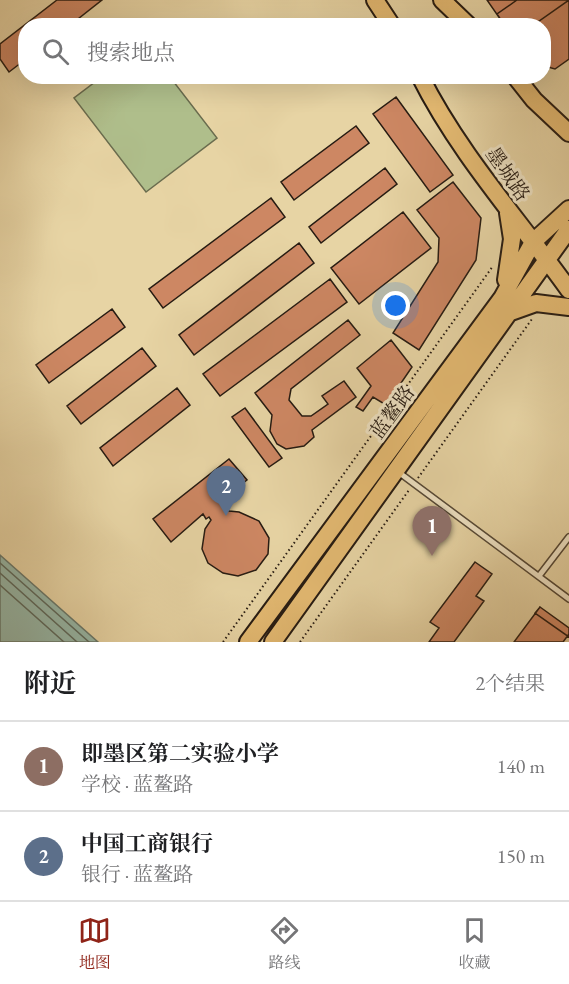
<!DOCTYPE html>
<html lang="zh">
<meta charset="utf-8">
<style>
:root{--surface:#fff;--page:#f2f2f2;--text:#202124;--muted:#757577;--line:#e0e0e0;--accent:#8f2418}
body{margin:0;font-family:"EB Garamond","Noto Serif SC",serif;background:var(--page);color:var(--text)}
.you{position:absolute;left:396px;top:306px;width:21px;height:21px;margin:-15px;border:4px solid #fff;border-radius:50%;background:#1a73e8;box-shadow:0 0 0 9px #1a73e833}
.badge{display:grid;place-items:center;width:39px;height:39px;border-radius:50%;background:var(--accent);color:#fff;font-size:20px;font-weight:700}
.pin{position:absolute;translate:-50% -50px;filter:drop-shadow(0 2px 3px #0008)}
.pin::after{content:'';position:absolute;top:32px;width:21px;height:18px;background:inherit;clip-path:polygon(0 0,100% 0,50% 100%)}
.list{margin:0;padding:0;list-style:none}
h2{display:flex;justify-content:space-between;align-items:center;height:78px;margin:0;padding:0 24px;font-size:26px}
h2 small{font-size:20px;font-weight:400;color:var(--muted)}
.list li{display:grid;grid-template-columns:39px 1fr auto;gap:18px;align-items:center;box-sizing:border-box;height:90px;padding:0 24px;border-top:2px solid var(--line)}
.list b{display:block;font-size:22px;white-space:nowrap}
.list p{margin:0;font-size:20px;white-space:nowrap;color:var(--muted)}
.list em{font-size:20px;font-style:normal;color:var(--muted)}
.icon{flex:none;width:33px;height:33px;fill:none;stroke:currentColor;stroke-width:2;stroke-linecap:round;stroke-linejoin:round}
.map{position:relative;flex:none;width:569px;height:642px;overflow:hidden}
.search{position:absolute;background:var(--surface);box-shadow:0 6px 24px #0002;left:18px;right:18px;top:18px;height:66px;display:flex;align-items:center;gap:15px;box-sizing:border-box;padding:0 21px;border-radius:24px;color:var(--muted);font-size:22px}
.sheet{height:258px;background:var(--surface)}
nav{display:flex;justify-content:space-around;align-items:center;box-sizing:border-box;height:84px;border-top:2px solid var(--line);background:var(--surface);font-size:16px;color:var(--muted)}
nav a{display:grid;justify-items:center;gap:3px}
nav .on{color:var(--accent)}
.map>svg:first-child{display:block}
.green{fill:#afbe8b;stroke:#6a6c4e;stroke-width:1.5}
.water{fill:#97b8a8;stroke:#6a796c;stroke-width:1.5}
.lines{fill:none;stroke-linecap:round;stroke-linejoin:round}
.shore{stroke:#5e6a5d;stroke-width:1.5}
.building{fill:#cd8763;stroke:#261b12;stroke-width:1.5}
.lane-casing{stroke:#564936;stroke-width:8}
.primary-casing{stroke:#261b12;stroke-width:20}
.path{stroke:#261b12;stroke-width:2;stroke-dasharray:1.5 3;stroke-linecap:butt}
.lane{stroke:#efe3c4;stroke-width:5}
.primary{stroke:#e4ba72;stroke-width:16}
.labels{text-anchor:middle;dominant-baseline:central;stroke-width:6;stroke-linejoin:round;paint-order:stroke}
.street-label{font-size:20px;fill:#261b12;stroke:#efe3c4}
</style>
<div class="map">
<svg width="569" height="642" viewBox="0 0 569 642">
<rect width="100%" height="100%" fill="#e7d4a4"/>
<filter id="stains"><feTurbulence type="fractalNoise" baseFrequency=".00333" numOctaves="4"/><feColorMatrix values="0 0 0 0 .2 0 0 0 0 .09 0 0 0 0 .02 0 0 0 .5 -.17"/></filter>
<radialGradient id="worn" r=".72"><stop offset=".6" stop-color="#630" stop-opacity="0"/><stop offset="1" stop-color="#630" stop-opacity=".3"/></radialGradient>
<path class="green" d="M103,76L170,77L217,138L146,192L74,98Z"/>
<path class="water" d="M0,555L98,642H0Z"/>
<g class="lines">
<path class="shore" d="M0,563L89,642
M0,573L77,642
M0,585L64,642"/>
</g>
<path class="building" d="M57,0H102L69,26H26V59L9,72L0,59V44Z
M487,0H569V59L555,69L544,66V26H505Z
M517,0H569L532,26H505L497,14Z
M396,97L453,175L430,192L373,114Z
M356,126L369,143L294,200L281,182Z
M385,168L397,184L321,243L309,227Z
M453,182L481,218L476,260L419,350L393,333L438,262L439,238L417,210Z
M271,198L285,217L163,308L149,289Z
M403,212L431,248L359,304L331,268Z
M299,243L314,263L194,355L179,335Z
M330,279L347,302L220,396L203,374Z
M112,309L125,327L49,383L36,365Z
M348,320L360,335L291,389L289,400L302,416H311L328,404L322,396L344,381L356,397L312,430L314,437L304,446L286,449L277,444L270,431L272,415L255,393Z
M391,340L412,367L386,405L373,397L363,411L356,407L371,386L357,368Z
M142,348L156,366L81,424L67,406Z
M177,388L190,405L113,466L100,448Z
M245,408L282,458L269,467L232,417Z
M229,459L247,480L225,497L229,500L223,505L229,511L239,512L259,521L269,538L268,554L256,570L238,576L223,573L208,563L202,549L205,529L211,520L209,517L206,519L203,514L171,542L153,519Z
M475,562L492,574L476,596L484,601L454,642H429L439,628L430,622Z
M540,607L569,628V637L535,613Z
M540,607L569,628V634L563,642H514Z"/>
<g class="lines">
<defs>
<path id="lane" d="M397,471L569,599
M539,576L569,537"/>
<path id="primary" d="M375,0L392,26
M442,0L469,26
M420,76C459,154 519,220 569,290
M515,76L534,100L569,133
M506,280L512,239L508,213
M508,313L536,303L569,307
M248,642L502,298L533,242L569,209
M273,642L569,229"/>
</defs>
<use href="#lane" class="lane-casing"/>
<use href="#primary" class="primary-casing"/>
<path class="path" d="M418,478L532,319
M223,642L493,266
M300,642L409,490"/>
<use href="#lane" class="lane"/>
<use href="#primary" class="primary"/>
</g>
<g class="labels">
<g class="street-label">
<text transform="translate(508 174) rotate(55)">墨城路</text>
<text transform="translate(392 412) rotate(-54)">蓝鳌路</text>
</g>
</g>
<rect width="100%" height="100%" filter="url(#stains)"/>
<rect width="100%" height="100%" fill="url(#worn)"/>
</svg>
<div class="you"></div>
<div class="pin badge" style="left:432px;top:556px;background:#8d6e63">1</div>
<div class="pin badge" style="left:226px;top:516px;background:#5c6f8a">2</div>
<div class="search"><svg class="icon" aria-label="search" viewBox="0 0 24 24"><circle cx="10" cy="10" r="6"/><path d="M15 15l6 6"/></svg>搜索地点</div>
</div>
<section class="sheet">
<h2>附近<small>2个结果</small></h2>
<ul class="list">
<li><span class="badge" style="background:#8d6e63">1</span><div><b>即墨区第二实验小学</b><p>学校 · 蓝鳌路</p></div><em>140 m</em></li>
<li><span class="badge" style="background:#5c6f8a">2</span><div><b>中国工商银行</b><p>银行 · 蓝鳌路</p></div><em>150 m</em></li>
</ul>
</section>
<nav>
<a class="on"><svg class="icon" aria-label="map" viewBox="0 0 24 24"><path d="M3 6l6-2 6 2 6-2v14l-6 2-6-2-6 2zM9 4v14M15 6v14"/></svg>地图</a>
<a><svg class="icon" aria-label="directions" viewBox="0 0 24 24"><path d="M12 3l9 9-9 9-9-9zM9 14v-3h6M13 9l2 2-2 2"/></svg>路线</a>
<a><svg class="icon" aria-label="saved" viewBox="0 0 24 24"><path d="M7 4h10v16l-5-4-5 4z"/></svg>收藏</a>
</nav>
